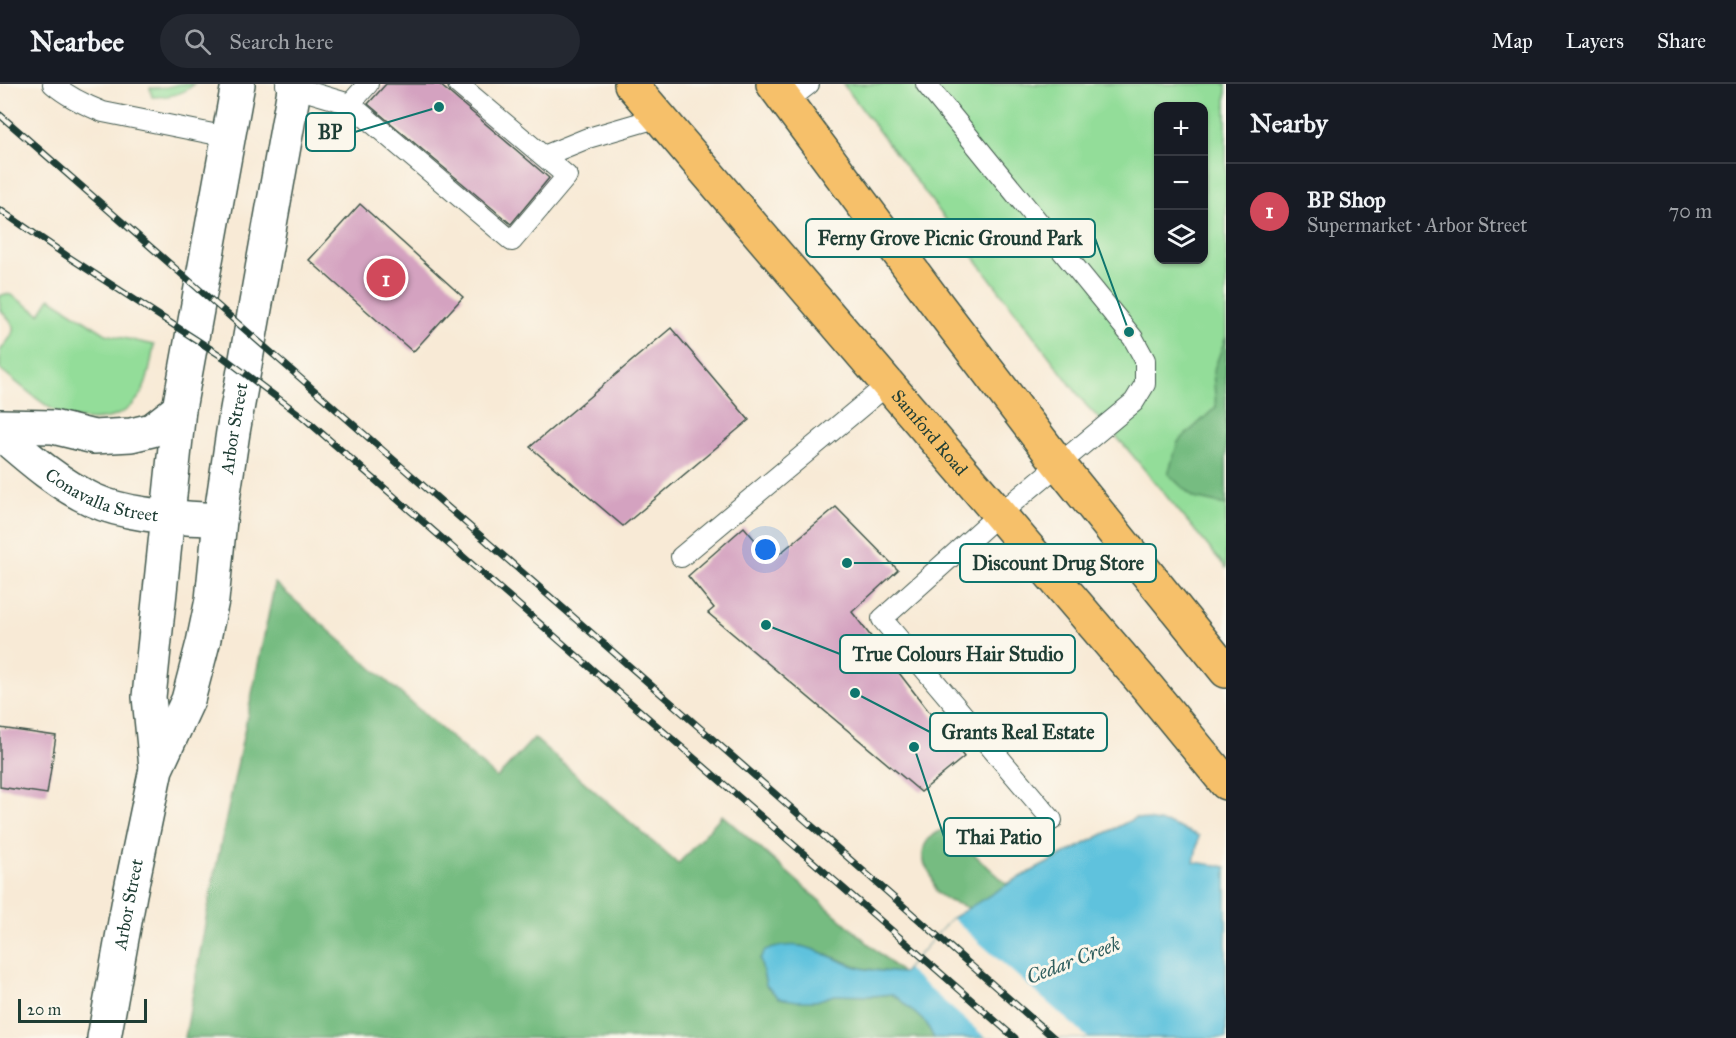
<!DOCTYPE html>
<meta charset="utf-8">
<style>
:root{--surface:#171b24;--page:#242831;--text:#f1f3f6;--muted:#9ea1a6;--line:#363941;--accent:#d1495b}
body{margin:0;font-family:"IM FELL Great Primer",serif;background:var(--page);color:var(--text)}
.controls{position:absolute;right:18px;top:18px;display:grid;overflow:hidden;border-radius:12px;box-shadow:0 2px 4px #0004}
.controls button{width:54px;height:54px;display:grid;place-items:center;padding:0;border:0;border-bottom:2px solid var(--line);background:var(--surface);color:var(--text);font:30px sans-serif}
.scale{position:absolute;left:18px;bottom:15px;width:129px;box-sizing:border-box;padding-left:6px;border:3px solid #1f3d34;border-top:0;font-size:16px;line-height:21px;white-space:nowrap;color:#1f3d34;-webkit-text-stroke:4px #fbf7ec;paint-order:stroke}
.you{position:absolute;left:766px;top:466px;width:21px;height:21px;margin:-15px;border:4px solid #fff;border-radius:50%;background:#1a73e8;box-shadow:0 0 0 9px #1a73e833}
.badge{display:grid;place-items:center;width:39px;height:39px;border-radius:50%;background:var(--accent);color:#fff;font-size:20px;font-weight:700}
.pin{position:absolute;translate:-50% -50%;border:3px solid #fff;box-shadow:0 2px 6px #0006}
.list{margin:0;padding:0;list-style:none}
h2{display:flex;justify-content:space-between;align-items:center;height:78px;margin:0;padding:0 24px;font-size:26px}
h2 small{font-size:20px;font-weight:400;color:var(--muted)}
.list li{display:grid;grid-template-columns:39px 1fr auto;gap:18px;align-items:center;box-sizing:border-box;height:96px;padding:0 24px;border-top:2px solid var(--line)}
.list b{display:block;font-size:22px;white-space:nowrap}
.list p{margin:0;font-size:20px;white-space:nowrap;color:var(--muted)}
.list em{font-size:20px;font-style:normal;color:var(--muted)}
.icon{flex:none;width:33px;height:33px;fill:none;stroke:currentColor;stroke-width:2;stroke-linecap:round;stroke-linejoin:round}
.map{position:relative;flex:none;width:1226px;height:954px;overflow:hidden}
header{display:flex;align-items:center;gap:36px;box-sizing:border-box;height:84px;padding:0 30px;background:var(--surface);border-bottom:2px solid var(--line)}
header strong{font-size:28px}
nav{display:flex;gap:33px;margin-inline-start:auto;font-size:21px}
.search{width:420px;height:54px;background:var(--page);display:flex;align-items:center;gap:15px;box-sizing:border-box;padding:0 21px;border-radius:33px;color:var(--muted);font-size:22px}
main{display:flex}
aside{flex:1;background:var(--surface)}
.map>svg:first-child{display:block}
.green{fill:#93dd99;stroke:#598d66;stroke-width:1.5;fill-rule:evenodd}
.forest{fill:#76bc81;stroke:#4a7c5a;stroke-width:1.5}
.water{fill:#5fc2dd;stroke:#3f8088;stroke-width:1.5}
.pier{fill:#f8ead6}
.building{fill:#d4a2c0}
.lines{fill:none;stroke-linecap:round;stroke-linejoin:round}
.service-casing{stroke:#40574c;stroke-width:22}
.minor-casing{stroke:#40574c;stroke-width:36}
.tertiary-casing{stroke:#40574c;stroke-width:36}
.primary-casing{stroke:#40574c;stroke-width:36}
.service{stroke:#fff;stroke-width:20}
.minor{stroke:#fff;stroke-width:33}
.tertiary{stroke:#fff;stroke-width:33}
.primary{stroke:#f6c06b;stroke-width:33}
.rail-casing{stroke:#1f3d34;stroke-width:7}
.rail{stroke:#fbf7ec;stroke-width:4.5;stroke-dasharray:14;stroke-linecap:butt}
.labels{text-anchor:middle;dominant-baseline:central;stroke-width:6;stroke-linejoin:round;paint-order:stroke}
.street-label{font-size:18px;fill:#1f3d34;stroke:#fbf7ec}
.water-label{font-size:20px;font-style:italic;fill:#2f5e5e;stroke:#fbf7ec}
.leader{fill:none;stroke:#0f766e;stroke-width:2}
.callout-dot{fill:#0f766e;stroke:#fbf7ec;stroke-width:2}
.callout{fill:#fbf7ec;stroke:#0f766e;stroke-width:2}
.callout-label{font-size:20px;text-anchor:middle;font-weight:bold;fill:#1f3d34}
</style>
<header>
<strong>Nearbee</strong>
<div class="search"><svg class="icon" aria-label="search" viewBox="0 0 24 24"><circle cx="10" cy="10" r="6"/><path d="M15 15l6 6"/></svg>Search here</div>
<nav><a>Map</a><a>Layers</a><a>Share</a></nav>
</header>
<main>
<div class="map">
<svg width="1226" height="954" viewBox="0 0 1226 954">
<rect width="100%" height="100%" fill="#fbf7ec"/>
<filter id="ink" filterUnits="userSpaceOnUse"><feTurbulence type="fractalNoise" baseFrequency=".0167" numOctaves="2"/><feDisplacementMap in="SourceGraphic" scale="12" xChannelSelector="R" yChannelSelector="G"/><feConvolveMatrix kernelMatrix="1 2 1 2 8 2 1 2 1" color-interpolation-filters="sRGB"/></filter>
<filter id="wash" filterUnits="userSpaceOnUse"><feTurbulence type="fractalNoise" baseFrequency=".008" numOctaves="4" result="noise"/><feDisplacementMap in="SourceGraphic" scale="24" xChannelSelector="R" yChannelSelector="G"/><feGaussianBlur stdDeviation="1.35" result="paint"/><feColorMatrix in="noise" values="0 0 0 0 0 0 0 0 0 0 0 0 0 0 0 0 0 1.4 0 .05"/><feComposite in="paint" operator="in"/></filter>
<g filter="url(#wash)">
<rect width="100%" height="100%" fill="#f8ead6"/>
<path class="green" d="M180,0H194C183,11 168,13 152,13L150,4L167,3Z
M843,0H1226V484L1124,361L1086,321ZM1158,22H1204V176H1158Z
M5,210L11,211L40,230L50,214L106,250L154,261C151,276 150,292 143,306C131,331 107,338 81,335C77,335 71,335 67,333C49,327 17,298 0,285V267C14,248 21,245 0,226V212Z"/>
<path class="forest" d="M1226,253V421L1194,414L1168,390L1178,358L1216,323L1213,288Z
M275,499L497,694L534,654L678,780L722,731L903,890L861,884L818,867L801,862L760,874L766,901L779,914L816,917L834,911L873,912L891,910L898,914L926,939L934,954H185L210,812Z
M1135,734L1150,738L969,824L949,817L937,809C934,803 933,797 931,791C929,786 925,783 924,778C920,759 930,752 945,744L1007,800Z"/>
<path class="water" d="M1135,734L1170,740L1199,752L1194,778L1226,783V954H934L926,939L898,914L891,910L873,912L834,911L816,917H797L779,914L766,901L760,875L765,867C807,851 823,874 861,884C874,887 889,888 903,889L952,834L1015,796Z"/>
<path class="pier" d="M952,834L982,861L1088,954H986L907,885Z"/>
<g id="blocks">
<path class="building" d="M386,0H439L549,94L511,140L368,20Z
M360,120L463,213L413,268L309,176Z
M671,244L749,336L623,442L530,363Z
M836,423L898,486L852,528L964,673L921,708L708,529L714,524L688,492L744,443L772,476Z
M0,644L56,652L47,710L0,703Z"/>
</g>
</g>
<g filter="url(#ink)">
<use href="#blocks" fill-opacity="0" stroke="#40574c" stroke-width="1.5"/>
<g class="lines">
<defs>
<path id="service" d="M53,0C68,13 85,21 103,28L228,53
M926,0L1133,254L1145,276V300L1134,318L998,431L882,535L1052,736
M286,1L350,20L512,157L567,92L458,0
M787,17L809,0
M350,20L368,0
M544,72L588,54L660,33
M681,473L887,301"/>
<g id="minor">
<path id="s1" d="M0,349C29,374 58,400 93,416C130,433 180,433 220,436"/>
</g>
<g id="tertiary">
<path d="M0,342L53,343L94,353L131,351L152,346L179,325"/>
<path d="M156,683L149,613L179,325L238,0"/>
<path id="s2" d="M104,954L130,810L156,685L188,616L203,559L212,516L220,436L233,348L295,0"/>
</g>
<g id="primary">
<path id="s3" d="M631,0L1148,604L1226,699"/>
<path d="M773,0L939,223L1058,379L1226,587"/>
</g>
</defs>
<use href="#service" class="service-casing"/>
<use href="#minor" class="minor-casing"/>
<use href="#tertiary" class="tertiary-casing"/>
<use href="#primary" class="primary-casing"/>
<use href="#service" class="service"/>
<use href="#minor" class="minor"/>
<use href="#tertiary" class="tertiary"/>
<use href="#primary" class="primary"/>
<defs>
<path id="rail" d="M0,31L1054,954
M0,126L67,172L223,273L303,333L1015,954"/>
</defs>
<use href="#rail" class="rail-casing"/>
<use href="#rail" class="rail"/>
</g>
</g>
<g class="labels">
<g class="street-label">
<text stroke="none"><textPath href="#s2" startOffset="626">Arbor Street</textPath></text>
<text stroke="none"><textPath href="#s3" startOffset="459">Samford Road</textPath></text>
<text stroke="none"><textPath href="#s1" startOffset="122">Conavalla Street</textPath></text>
<text stroke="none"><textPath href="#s2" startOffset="136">Arbor Street</textPath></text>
</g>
<g class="water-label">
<text transform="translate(1073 876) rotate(-21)">Cedar Creek</text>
</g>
</g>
<path class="leader" d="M439 23L355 48M1129 248L1095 154M847 479L960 479M766 541L840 570M855 609L930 648M914 663L944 753"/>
<g class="callout-dot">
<circle cx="439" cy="23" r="6"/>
<circle cx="1129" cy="248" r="6"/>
<circle cx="847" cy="479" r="6"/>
<circle cx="766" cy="541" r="6"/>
<circle cx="855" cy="609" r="6"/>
<circle cx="914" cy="663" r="6"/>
</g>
<g class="callout">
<rect x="306" y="29" width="49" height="38" rx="6"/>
<rect x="806" y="135" width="289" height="38" rx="6"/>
<rect x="960" y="460" width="196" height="38" rx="6"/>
<rect x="840" y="551" width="235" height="38" rx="6"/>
<rect x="930" y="629" width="177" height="38" rx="6"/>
<rect x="944" y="734" width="110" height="38" rx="6"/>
</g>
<g class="callout-label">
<text x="330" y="55">BP</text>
<text x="950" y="161">Ferny Grove Picnic Ground Park</text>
<text x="1058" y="486">Discount Drug Store</text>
<text x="958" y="577">True Colours Hair Studio</text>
<text x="1018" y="655">Grants Real Estate</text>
<text x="999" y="760">Thai Patio</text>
</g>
</svg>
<div class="controls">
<button>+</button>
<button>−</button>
<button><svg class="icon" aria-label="layers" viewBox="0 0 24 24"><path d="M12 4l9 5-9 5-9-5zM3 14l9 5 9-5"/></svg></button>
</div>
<div class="scale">20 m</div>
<div class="you"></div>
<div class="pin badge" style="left:386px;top:194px">1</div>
</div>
<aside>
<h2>Nearby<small></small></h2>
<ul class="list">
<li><span class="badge">1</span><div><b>BP Shop</b><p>Supermarket · Arbor Street</p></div><em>70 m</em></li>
</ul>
</aside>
</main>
